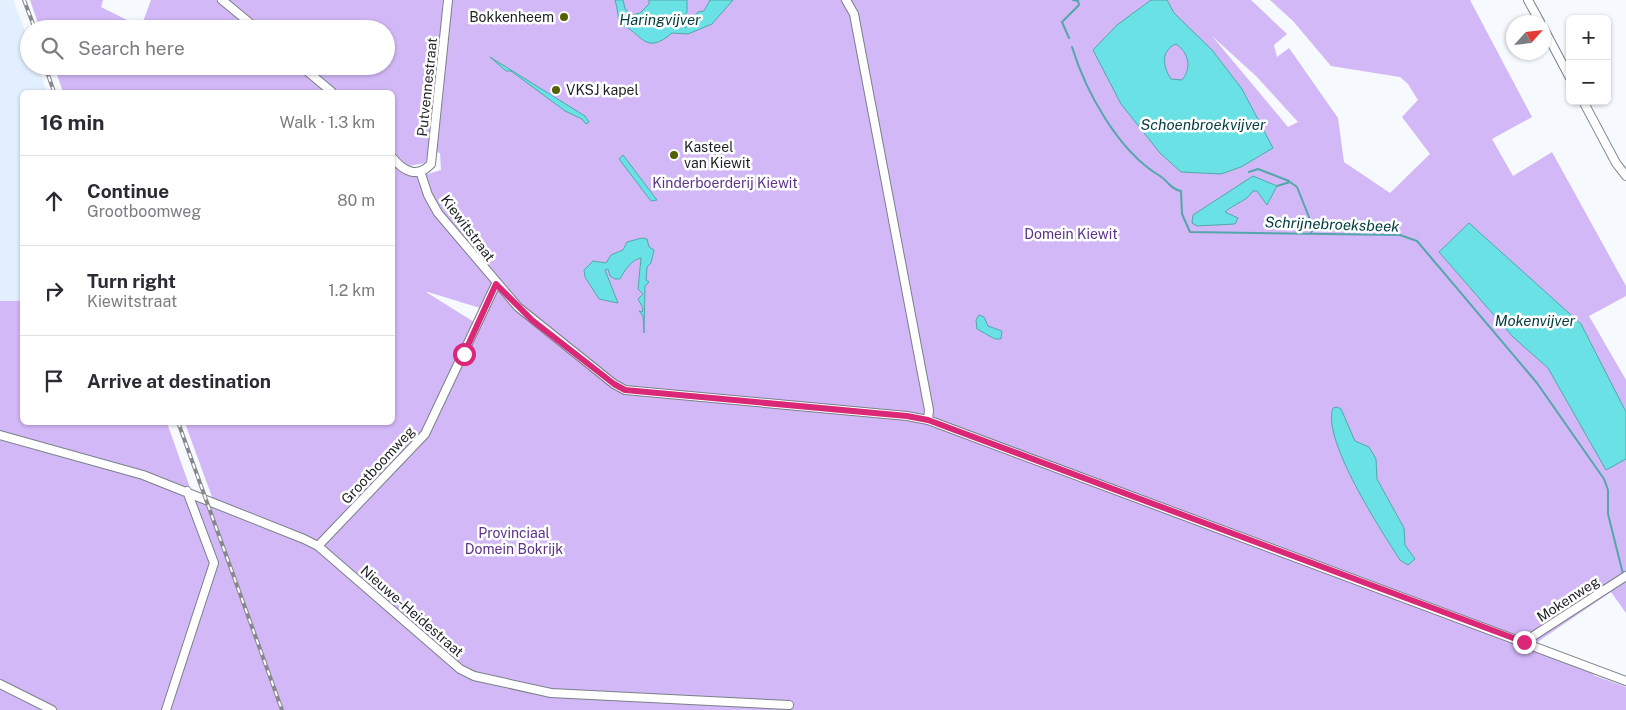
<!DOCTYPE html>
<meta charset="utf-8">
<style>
:root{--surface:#fff;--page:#f7f7f7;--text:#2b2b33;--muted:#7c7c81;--line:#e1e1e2}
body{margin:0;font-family:"Public Sans",sans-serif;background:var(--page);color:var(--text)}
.controls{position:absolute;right:15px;top:15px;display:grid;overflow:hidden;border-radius:8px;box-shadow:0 1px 4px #0004}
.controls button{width:45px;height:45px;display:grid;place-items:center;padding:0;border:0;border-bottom:1px solid var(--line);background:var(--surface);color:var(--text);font:25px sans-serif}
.compass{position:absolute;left:1506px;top:15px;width:45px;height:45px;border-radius:50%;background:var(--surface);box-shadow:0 1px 4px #0004;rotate:63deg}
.stop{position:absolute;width:15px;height:15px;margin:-11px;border:4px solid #db2777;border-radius:50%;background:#fff}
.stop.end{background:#db2777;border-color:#fff;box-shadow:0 1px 5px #0008}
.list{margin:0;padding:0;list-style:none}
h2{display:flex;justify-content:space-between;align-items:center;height:65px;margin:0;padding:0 20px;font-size:21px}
h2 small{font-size:16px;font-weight:400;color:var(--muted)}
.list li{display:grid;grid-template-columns:32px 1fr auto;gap:15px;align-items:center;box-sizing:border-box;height:90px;padding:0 20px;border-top:1px solid var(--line)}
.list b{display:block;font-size:19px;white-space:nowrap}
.list p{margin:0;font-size:16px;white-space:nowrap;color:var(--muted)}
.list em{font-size:16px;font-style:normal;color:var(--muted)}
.icon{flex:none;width:28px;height:28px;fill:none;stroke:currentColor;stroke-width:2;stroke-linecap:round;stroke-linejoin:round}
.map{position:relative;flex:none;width:1626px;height:710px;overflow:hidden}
.search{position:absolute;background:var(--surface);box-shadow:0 1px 4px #0004;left:20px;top:20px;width:375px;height:55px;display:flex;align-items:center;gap:12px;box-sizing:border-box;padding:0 18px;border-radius:28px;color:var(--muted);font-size:19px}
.panel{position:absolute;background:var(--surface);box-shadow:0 1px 4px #0004;left:20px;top:90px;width:375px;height:335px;border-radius:8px}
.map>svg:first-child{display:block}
.built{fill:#e1efff}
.green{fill:#d2b8f7;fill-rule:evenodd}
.water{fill:#6ae1e4;stroke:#53a7aa;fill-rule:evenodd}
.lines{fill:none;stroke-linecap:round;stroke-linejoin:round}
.stream{stroke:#53a7aa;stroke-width:2}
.minor-casing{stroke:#788088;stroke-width:10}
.minor{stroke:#fff;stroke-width:8}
.rail-casing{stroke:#86898c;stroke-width:4}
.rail{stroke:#fff;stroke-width:2;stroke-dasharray:5.5;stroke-linecap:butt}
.route{stroke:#db2777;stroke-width:6}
.poi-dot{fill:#546101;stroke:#fff;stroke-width:2}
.labels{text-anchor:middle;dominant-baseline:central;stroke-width:5;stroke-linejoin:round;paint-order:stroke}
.poi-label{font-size:14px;fill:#1d2023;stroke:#fff;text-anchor:start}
.street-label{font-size:14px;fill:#1d2023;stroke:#fff}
.park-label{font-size:14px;fill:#5c3388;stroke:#fff}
.water-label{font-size:15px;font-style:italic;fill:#013c3e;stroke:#fff}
</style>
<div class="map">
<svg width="1626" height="710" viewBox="0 0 1626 710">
<rect width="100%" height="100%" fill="#f6f9fd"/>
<path class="built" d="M0,0H13L29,41V66H38L47,92H22V301H0Z"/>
<path class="green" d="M30,0H103L101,7L141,27L151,0H217L253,29H40Z
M227,0H443L441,27L449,29L452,0H1251L1287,34L1274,45L1277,57L1289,48L1338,118L1344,162L1390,193L1430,154L1402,117L1418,100L1408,84L1400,77L1331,66L1293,21L1270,0H1470L1532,117L1492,139L1513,176L1552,152L1626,286V296L1589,316L1626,380V571L1621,575L1626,582V613L1611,592L1530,647L1594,671L1593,675L1626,687V710H0V301H22V422L167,423L194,499L216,508L185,423L392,422V92H63L54,66H386V29H261ZM1212,36L1256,76L1298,122L1288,127ZM431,151L440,153L441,170L418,177L409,166L425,163ZM426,292H428L480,308L474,322Z"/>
<path class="water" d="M615,0H623L625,9L632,15L640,13L649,4V0H687V12L681,25L685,28L698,12L704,11L710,0H733L712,24L688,34L672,33C644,57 642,32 620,24C617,15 618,9 615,0Z
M1151,0H1167L1174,13L1212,50L1242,89L1273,148L1241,167L1221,174L1181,172L1160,153L1121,104L1093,50L1117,25ZM1176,44C1189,53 1192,68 1182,80L1171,79C1163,67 1160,51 1176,44Z
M490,57L585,116L589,122L586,124L582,119L565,111L511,71H506Z
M623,155L657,200L651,201L619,159Z
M1253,176L1277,186L1267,205L1257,191H1253C1246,202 1235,203 1225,212L1238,218L1235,224L1197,226L1192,223L1193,215Z
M1469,223L1581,324L1626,412V459L1606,470L1548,368L1513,337L1439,252Z
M642,238L647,239L649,247L654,250L651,263L647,267L646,280L649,282L645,286L644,333L643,316L639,311L642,312L643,308L638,299L643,294L638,289L641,258C631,260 625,270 620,279H615L610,276L608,269L605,270L618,303L599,299L585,277L584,270L593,261L606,263L611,255L623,250L627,242Z
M979,315L984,317L988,326L1002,331L1001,339H995L977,329L976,320Z
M1337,407L1341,409L1355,441L1369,447L1376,459L1377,479L1404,528L1405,545L1415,559L1408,565L1400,560C1382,532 1321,439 1333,408Z"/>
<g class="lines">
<path class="stream" d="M1069,38L1062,22L1079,5L1078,1L1073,0
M1072,47C1086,92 1118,151 1160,176C1168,181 1170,189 1181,191L1182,214L1190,232L1400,235L1417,241L1537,383L1604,479L1608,490V514L1623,574
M1249,172L1258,169L1289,181
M1277,186L1290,182L1297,187L1313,227L1311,233"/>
<defs>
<path id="minor" d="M222,0L257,29
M846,0L854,14L929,410L928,420
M1528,0L1540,22
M1544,29L1570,78
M301,66L332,92
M1583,101L1616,163L1626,176
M392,157C403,171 417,179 431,164L448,0
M420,171L428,195L438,213L518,307L614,384L625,390L907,416L928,420L1626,681
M0,435L143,475L304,539L318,546L460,669L474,676L551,693L789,705
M318,546L425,434L496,284
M1524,642L1626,576
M0,684L52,710
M166,710L214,563L187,491"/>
</defs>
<use href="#minor" class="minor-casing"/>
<use href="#minor" class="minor"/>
<defs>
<path id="rail" d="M24,0L35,29
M45,66L54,92
M178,422L282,710"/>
</defs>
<use href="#rail" class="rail-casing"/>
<use href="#rail" class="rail"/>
</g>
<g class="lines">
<path class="route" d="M464,354L496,284L532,320L614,384L625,390L907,416L928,420L1524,642"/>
</g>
<g class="poi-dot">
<circle cx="564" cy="17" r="5"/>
<circle cx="556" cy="90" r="5"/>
<circle cx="674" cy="155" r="5"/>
</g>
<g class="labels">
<g class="poi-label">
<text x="554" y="17" text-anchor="end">Bokkenheem</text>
<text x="566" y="90">VKSJ kapel</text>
<text x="684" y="147">Kasteel<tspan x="684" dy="16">van Kiewit</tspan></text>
</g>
<g class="street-label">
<text transform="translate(427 87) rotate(-84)">Putvennestraat</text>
<text transform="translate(468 228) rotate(53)">Kiewitstraat</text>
<text transform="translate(378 465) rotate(-47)">Grootboomweg</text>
<text transform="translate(1568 599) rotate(-33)">Mokenweg</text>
<text transform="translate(412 611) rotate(41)">Nieuwe-Heidestraat</text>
</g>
<g class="park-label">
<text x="725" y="183">Kinderboerderij Kiewit</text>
<text x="1071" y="234">Domein Kiewit</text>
<text x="514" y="533">Provinciaal<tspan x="514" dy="16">Domein Bokrijk</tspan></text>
</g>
<g class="water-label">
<text x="660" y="19">Haringvijver</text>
<text x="1203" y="124">Schoenbroekvijver</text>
<text transform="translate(1332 224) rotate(2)">Schrijnebroeksbeek</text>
<text x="1535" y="320">Mokenvijver</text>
</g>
</g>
</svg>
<div class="controls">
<button>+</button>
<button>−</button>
</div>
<svg class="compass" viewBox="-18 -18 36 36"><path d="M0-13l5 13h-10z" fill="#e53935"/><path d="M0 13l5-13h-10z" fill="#7c7c81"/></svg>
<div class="stop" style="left:464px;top:354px"></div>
<div class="stop end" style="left:1524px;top:642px"></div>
<div class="search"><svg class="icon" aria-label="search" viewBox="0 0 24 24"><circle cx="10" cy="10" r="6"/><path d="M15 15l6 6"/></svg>Search here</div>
<section class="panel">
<h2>16 min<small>Walk · 1.3 km</small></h2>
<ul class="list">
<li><svg class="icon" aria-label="ahead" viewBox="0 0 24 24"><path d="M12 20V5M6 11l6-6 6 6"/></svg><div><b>Continue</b><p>Grootboomweg</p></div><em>80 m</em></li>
<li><svg class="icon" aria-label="right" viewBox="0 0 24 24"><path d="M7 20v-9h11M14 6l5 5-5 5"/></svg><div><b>Turn right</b><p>Kiewitstraat</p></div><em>1.2 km</em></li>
<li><svg class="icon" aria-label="arrive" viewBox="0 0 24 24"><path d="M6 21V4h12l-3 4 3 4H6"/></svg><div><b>Arrive at destination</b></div></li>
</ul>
</section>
</div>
